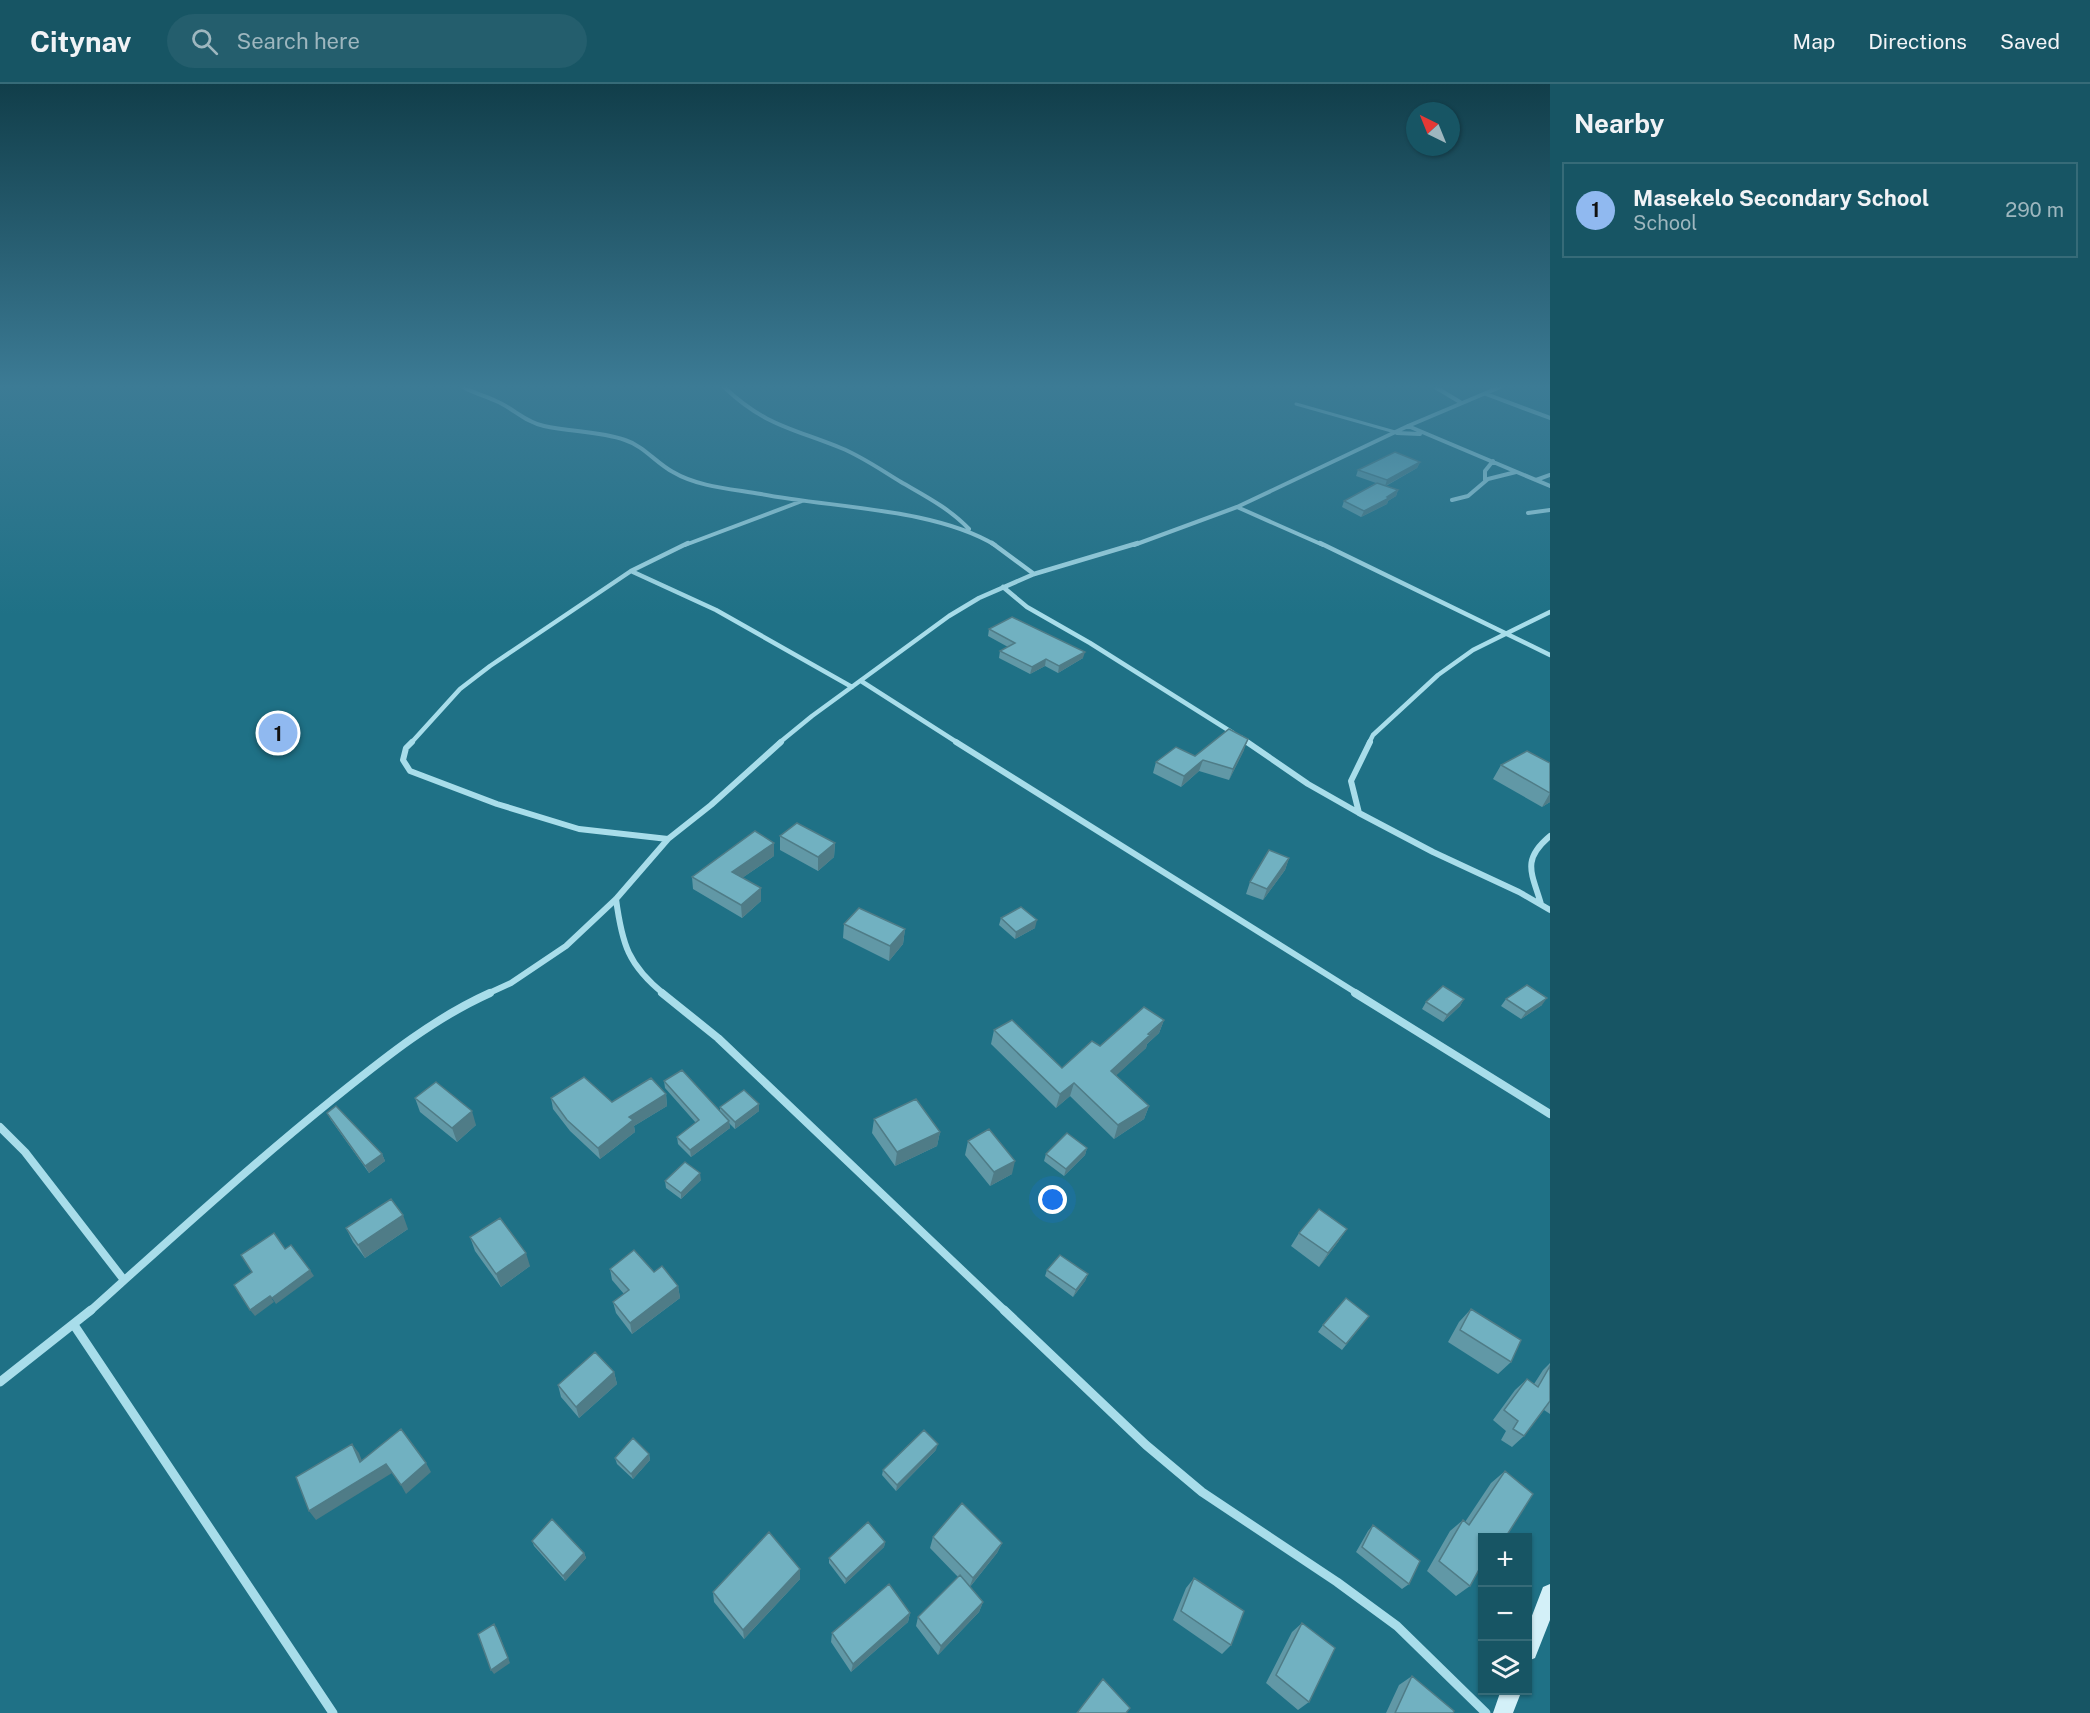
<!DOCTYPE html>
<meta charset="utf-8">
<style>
:root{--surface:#175564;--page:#245e6d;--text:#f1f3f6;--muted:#9eb7bf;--line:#366b78;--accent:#90b9f0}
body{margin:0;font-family:"Public Sans",sans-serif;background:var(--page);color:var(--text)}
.controls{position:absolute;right:18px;bottom:18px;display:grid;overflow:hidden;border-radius:0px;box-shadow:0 2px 4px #0004}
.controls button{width:54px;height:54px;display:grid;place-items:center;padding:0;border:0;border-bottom:2px solid var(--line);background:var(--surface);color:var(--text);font:30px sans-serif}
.compass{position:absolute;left:1406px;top:18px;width:54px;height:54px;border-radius:50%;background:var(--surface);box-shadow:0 2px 4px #0004;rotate:317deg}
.you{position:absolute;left:1053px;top:1116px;width:21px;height:21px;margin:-15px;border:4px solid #fff;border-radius:50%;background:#1a73e8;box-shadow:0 0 0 9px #1a73e833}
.badge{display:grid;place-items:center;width:39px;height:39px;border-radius:50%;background:var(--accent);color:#111;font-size:20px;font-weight:700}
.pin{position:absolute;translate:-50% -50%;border:3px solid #fff;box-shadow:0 2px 6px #0006}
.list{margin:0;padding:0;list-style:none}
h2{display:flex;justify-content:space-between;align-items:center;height:78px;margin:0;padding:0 24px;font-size:26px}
h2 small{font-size:20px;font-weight:400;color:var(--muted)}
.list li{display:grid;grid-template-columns:39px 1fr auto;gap:18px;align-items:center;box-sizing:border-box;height:96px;margin:0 12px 12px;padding:0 12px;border:2px solid var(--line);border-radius:0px}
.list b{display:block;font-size:22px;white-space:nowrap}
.list p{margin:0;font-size:20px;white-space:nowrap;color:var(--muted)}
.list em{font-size:20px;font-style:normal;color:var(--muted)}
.icon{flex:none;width:33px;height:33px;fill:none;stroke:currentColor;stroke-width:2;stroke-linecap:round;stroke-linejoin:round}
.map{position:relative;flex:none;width:1550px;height:1629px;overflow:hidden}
header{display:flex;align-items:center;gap:36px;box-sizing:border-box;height:84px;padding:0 30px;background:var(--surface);border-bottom:2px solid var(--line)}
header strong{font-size:28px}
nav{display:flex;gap:33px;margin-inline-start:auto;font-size:21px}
.search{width:420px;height:54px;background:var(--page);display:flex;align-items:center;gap:15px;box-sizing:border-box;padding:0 21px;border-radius:33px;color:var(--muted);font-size:22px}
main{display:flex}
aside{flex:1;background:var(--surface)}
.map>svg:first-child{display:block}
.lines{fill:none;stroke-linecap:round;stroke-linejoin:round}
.lane{stroke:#a8ddea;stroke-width:3}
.street-far4{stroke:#a8ddea;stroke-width:4}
.street-far3{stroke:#a8ddea;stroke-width:4.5}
.street-far2{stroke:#a8ddea;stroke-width:6}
.street-far1{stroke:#a8ddea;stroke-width:8}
.street{stroke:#a8ddea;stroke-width:9}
.secondary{fill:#d3f0f8;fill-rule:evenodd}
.wall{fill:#6198a6}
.shaded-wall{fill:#4f7c87}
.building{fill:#71b1c1;stroke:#4f7c87;stroke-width:1.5}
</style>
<header>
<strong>Citynav</strong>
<div class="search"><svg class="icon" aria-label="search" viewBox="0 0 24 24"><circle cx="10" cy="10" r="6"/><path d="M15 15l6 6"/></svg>Search here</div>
<nav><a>Map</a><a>Directions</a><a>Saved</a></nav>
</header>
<main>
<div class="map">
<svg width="1550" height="1629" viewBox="0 0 1550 1629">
<rect width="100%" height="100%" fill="#1f7186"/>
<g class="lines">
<path class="lane" d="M1296,320L1395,348"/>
<path class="street-far4" d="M463,303C474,309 485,312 496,317C513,324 525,338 544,342C571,348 599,347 625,356C644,362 656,379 673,388C698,403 733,405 761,410C832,424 934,424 995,461
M724,303C765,342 792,344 841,364C863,373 881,386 901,398C925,412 949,424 969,445
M1435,303L1460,318
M1486,310L1550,334
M1408,342L1550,402
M1397,349L1420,350
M1485,396V387L1493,377
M1536,396L1550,391
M1452,416L1468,412L1488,395L1516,388
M1237,423L1323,461
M1528,429L1550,426
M685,461L802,417
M1134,461L1237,423L1408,342L1500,303"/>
<path class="street-far3" d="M992,459L1034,490
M1320,459L1550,571
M631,487L716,526L852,603
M1003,503L1027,523L1090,559L1233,649
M861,597L958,659
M1242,654L1249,659
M411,659L460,605L490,582L631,487L688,459
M779,659L812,632L949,532L979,514L1034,490L1138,459
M1369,659L1373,651L1438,591L1473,566L1550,528"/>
<path class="street-far2" d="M412,658L406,664L403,676L410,687L497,720L579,745L668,755
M956,658L1358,910
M1247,658L1308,700L1359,729L1433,768L1519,808L1550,826
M1359,729L1351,697L1370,658
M616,815C622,860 628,881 664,910
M1541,820C1532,789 1521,776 1550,752
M487,910L511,899L566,862L616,815L668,755L711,721L781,658"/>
<path class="street-far1" d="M662,909L718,954L1006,1228
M1355,909L1550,1030
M0,1043L25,1068L124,1196
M89,1228C169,1156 249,1083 332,1016C382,976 432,935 490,909"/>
<path class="street" d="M1004,1226L1146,1361L1202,1408L1337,1498L1397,1542L1486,1629
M74,1241L333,1629
M0,1298L91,1226"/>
<path class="secondary" d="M1550,1500V1536L1535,1574L1528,1577V1542L1543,1503Z
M1501,1606H1522L1513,1629H1493Z"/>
</g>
<path class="wall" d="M1420,378L1417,384L1386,402L1398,406L1396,412L1388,417L1387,420L1361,433L1342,423L1344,417L1376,399L1356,392L1358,386Z
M989,545L1083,574L1058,589L1045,582L1030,590L999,574L1000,567L1008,563L988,552Z
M1244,666L1229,696L1199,687L1181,703L1153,689L1156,678L1195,672Z
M1550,679V718L1542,723L1493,695L1501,681Z
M780,752L835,759L834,773L818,787L780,766Z
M774,772L742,794L761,804V817L742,834L693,805L692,793Z
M1289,774L1285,786L1263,816L1246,810L1250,798Z
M1001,834L1035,844L1015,855L999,841Z
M844,840L905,845L903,860L889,877L843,854Z
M1464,915L1460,922L1443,938L1422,925L1426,918Z
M1506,915L1542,921L1521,935L1501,922Z
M1164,936L1159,949L1147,960L1146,964L1116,991L1149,1022L1144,1035L1114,1055L1070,1012L1056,1024L991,960L994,946L1062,984L1100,962Z
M664,997L720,1027V1023L759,1027L735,1045L729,1039L730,1044L691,1073L678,1060L677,1053L696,1039L665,1004Z
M666,1010L667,1022L634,1042L635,1048L600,1075L570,1047L553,1025L551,1014L612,1018Z
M415,1014L476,1041L457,1058L420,1028Z
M327,1029L382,1070L385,1077L369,1089L331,1036Z
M874,1035L940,1048L937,1062L895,1082L872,1049Z
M968,1057L1012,1090L990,1102L965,1071Z
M1087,1064L1085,1071L1064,1092L1044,1077L1046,1070Z
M701,1096L681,1115L666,1104L665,1097Z
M346,1144L408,1145L365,1174L353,1158Z
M1347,1145L1338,1158L1319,1183L1291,1162L1299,1149Z
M470,1153L530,1182L501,1203L475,1167Z
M610,1185L654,1188L678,1202L680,1214L632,1250L616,1229L613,1218L624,1210L612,1196Z
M1047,1186L1088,1190L1085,1197L1073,1213L1045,1192Z
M1471,1225L1511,1278L1498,1290L1448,1258L1459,1238Z
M1369,1232L1342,1266L1318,1248L1323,1241Z
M1550,1279V1330L1544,1326L1524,1352L1512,1363L1501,1356L1506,1347L1493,1336L1515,1306L1527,1295L1534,1300L1543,1286Z
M614,1288L617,1300L579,1334L561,1313L558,1301Z
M936,1366L896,1407L882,1391L883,1386Z
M649,1370L650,1376L633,1395L617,1380L615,1374Z
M1505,1387L1482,1454L1470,1502L1456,1512L1427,1487L1450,1447L1463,1436L1465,1438L1491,1399Z
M1373,1441L1409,1500L1402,1505L1356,1468L1368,1447Z
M933,1453L1002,1459L997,1469L970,1503L983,1518L979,1528L938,1571L916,1542L918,1533L958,1493L930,1464Z
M532,1457L584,1469L586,1474L565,1497L534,1462Z
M885,1458L884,1463L845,1500L829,1479V1474Z
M800,1485V1495L744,1555L714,1518L713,1508Z
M1194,1494L1231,1561L1222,1570L1173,1536L1186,1504Z
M910,1529L908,1538L851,1588L831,1558L832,1549Z
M1302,1539L1309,1618L1298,1626L1266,1599L1292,1548Z
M1412,1592L1453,1629H1386L1399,1601Z"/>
<path class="shaded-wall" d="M1420,378L1417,384L1385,402L1387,396Z
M1398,406L1396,412L1388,417L1387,420L1361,433L1364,427Z
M1085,568L1083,574L1058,589L1059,582Z
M1046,575L1045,582L1030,590L1032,583Z
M1248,655L1244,666L1229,696L1233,685Z
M1203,676L1199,687L1181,703L1184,692Z
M1550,709V718L1542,723Z
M774,759V772L732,801V788Z
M835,759L834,773L818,787V773Z
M1289,774L1285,786L1263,816L1267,805Z
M761,804V817L742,834L741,821Z
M1037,836L1035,844L1015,855L1016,848Z
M905,845L903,860L889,877L890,862Z
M1547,914L1542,921L1521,935L1526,928Z
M1464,915L1460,922L1443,938L1447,931Z
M1164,936L1159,949L1147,960L1146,964L1107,1000L1111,987Z
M1074,999L1070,1012L1056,1024L1060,1010Z
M666,1010L667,1022L634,1042L635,1048L600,1075L598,1064L629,1033Z
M759,1020V1027L735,1045V1038Z
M1149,1022L1144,1035L1114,1055L1118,1041Z
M472,1027L476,1041L457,1058L452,1044Z
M729,1037L730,1044L691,1073L690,1066Z
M940,1048L937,1062L895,1082L897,1068Z
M1087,1064L1085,1071L1064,1092L1066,1085Z
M382,1070L385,1077L369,1089L365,1082Z
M1015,1077L1012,1090L990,1102L994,1088Z
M700,1089L701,1096L681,1115V1109Z
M403,1131L408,1145L365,1174L358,1161Z
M1347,1145L1338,1158L1319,1183L1328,1169Z
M526,1169L530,1182L501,1203L496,1190Z
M310,1186L314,1192L276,1220L272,1214Z
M1088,1190L1085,1197L1073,1213L1076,1206Z
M678,1202L680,1214L632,1250L630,1239Z
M270,1212L274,1218L255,1232L250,1226Z
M614,1288L617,1300L579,1334L576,1323Z
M352,1360L359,1369L366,1387L360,1378Z
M938,1360L936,1366L896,1407L897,1401Z
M649,1370L650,1376L633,1395L631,1390Z
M426,1379L431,1388L406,1410L401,1401Z
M386,1380L392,1389L316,1436L309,1427Z
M885,1458L884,1463L845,1500L846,1495Z
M1002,1459L997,1469L969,1504L973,1494Z
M584,1469L586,1474L565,1497L563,1492Z
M800,1485V1495L744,1555L743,1546Z
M983,1518L979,1528L938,1571L941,1562Z
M910,1529L908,1538L851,1588L853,1580Z
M494,1540L497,1544L510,1579L494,1590L491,1586Z"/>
<path class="building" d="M1395,368L1420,378L1387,396L1358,386Z
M1377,399L1398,406L1387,413L1389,414L1364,427L1344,417Z
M1012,533L1085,568L1059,582L1046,575L1032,583L1000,567L1015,559L989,545Z
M1229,645L1248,655L1233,685L1203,676L1184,692L1156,678L1176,663L1195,672Z
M1527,667L1550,679V709L1501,681Z
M797,739L835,759L818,773L780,752Z
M755,747L774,759L732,788L761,804L741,821L692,793Z
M1269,766L1289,774L1267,805L1250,798Z
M1021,823L1037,836L1016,848L1001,834Z
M859,824L905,845L890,862L844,840Z
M1527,901L1547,914L1526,928L1506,915Z
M1443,902L1464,915L1447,931L1426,918Z
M1144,923L1164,936L1148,950L1150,951L1111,987L1149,1022L1118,1041L1074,999L1060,1010L994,946L1012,936L1062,984L1092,957L1100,962Z
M682,986L729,1037L690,1066L677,1053L699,1036L664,997Z
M584,993L612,1018L651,994L666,1010L629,1033L633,1036L598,1064L567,1036L551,1014Z
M436,998L472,1027L452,1044L415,1014Z
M744,1006L759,1020L735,1038L720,1023Z
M916,1015L940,1048L897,1068L874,1035Z
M336,1022L382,1070L365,1082L327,1029Z
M989,1045L1015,1077L994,1088L968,1057Z
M1067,1049L1087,1064L1066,1085L1046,1070Z
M685,1078L700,1089L681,1109L665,1097Z
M391,1115L403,1131L358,1161L346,1144Z
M1319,1125L1347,1145L1328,1169L1299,1149Z
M500,1134L526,1169L496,1190L470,1153Z
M274,1149L285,1165L291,1161L310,1186L272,1214L270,1212L250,1226L234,1201L252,1188L241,1171Z
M634,1166L654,1188L662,1182L678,1202L630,1239L613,1218L629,1206L610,1185Z
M1060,1171L1088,1190L1076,1206L1047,1186Z
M1346,1214L1369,1232L1346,1260L1323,1241Z
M1471,1225L1521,1256L1511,1278L1460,1246Z
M595,1268L614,1288L576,1323L558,1301Z
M1550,1282V1317L1524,1352L1513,1345L1518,1337L1504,1326L1527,1295L1538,1303Z
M401,1345L426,1379L401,1401L386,1380L309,1427L296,1393L352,1360L360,1378Z
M924,1346L938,1360L897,1401L883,1386Z
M633,1354L649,1370L631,1390L615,1374Z
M1505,1387L1533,1410L1505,1454H1482V1480L1470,1502L1439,1477L1463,1436L1469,1441Z
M962,1419L1002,1459L973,1494L933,1453Z
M552,1435L584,1469L563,1492L532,1457Z
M868,1438L885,1458L846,1495L829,1474Z
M1373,1441L1420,1477L1409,1500L1362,1463Z
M769,1448L800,1485L743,1546L713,1508Z
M960,1491L983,1518L941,1562L918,1533Z
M1194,1494L1244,1527L1231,1561L1181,1527Z
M889,1500L910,1529L853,1580L832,1549Z
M1302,1539L1335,1564L1309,1618L1276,1591Z
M494,1540L508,1574L491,1586L478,1550Z
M1412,1592L1454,1627L1453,1629H1395Z
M1103,1595L1130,1624L1126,1629H1077Z"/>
<linearGradient id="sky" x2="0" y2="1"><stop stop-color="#113e4a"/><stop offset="0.57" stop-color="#3c7b95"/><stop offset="1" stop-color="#3c7b95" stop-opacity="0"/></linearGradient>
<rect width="1550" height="531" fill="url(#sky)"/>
</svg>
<div class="controls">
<button>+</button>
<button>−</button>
<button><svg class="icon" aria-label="layers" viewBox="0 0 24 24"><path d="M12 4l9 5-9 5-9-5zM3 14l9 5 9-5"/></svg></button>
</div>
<svg class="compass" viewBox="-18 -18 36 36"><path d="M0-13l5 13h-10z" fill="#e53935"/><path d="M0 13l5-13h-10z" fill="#9eb7bf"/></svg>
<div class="you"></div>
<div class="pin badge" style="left:278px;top:649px">1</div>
</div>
<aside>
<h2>Nearby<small></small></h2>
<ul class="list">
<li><span class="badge">1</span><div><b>Masekelo Secondary School</b><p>School</p></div><em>290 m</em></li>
</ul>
</aside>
</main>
